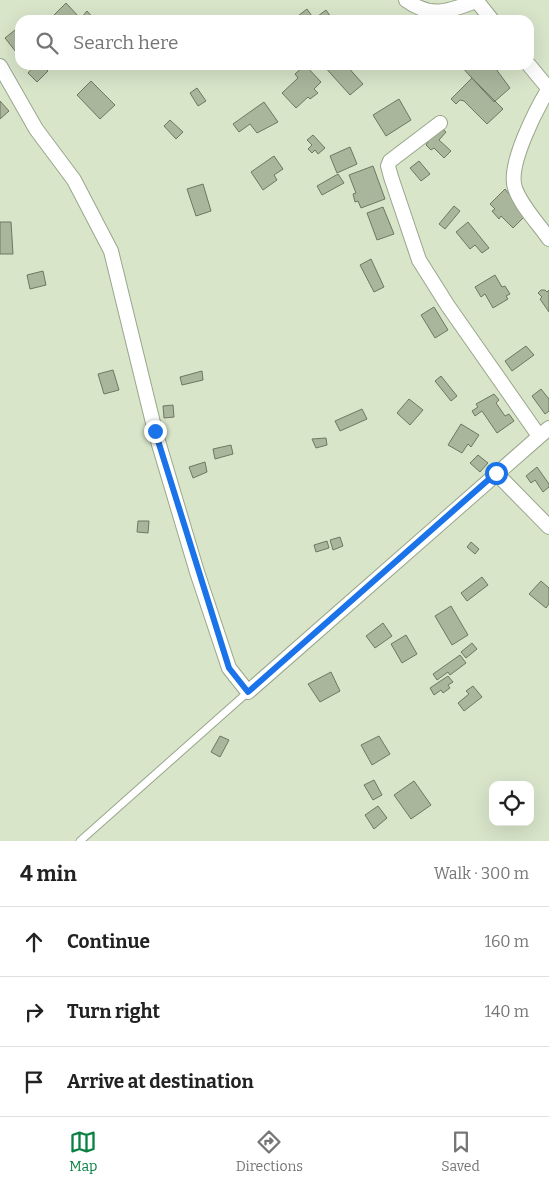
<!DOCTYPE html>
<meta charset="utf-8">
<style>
:root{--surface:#fff;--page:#f6f6f6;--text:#222;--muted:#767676;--line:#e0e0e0;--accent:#0b8043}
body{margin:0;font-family:Bitter,serif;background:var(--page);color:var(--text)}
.controls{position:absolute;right:15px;bottom:15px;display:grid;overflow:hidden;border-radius:10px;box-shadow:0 5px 20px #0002}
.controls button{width:45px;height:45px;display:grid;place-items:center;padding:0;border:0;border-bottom:1px solid var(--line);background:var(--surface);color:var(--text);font:25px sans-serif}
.stop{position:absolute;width:15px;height:15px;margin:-11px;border:4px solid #1a73e8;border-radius:50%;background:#fff}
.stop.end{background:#1a73e8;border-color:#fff;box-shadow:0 1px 5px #0008}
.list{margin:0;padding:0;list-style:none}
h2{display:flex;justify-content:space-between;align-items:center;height:65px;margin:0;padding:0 20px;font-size:21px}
h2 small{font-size:16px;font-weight:400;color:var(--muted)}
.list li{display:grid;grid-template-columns:32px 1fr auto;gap:15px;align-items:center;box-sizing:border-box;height:70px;padding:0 20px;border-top:1px solid var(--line)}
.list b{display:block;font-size:19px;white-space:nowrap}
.list em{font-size:16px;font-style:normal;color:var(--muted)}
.icon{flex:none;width:28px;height:28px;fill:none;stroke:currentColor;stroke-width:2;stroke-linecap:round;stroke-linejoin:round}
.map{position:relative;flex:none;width:549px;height:841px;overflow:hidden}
.search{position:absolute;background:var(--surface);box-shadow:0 5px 20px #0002;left:15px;right:15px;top:15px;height:55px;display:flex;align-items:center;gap:12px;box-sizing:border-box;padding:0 18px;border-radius:15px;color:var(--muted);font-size:19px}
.sheet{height:275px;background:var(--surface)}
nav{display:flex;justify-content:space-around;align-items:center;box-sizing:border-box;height:70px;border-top:1px solid var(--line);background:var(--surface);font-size:14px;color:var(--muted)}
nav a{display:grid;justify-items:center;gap:2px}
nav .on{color:var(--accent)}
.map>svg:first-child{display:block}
.building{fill:#a9b69c;stroke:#6c7860}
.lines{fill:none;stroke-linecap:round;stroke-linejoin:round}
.lane-casing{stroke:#99a68c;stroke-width:9}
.street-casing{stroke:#99a68c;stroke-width:16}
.lane{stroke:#fff;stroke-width:7}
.street{stroke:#fff;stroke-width:14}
.route{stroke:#1a73e8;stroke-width:6}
</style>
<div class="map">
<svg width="549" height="841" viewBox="0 0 549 841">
<rect width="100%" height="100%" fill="#d8e5c9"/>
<path class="building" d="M66,3L79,17L76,20H59L54,15Z
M307,9L314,19L326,10L333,20H299L298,16Z
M87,11L95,20H85L82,17Z
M20,26V57L5,38Z
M35,65H41L48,71L37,82L28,73Z
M305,65L321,82L314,89L318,93L310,99L308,97L296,108L282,93L298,78L295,74Z
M323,65H346L363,84L350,95Z
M460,65H493L510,88L494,102Z
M472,78L503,109L487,124L464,101L460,100L456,104L451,99Z
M91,81L115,105L100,119L77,95Z
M197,88L206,101L198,106L190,93Z
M399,99L411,120L386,136L373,115Z
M0,101L9,111L0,119Z
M264,102L278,122L257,133L250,124L239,132L233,124Z
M170,120L183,132L176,139L164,126Z
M436,123L446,132L439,140L451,151L444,158L434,148L431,150L426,145L428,142L422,137Z
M313,135L325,148L318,154L315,150L312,153L308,149L312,145L307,140Z
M350,147L357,164L337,173L330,156Z
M274,156L283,169L274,175L277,180L263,190L251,172Z
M419,161L430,174L421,181L410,168Z
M373,166L385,199L361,208L358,201L355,202L353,194L356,193L349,175Z
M338,174L344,183L322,195L317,186Z
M203,184L211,211L196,216L187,189Z
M505,189L526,215L513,228L501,216L499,219L492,211L495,209L490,204Z
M454,206L460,211L445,229L439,224Z
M383,207L394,234L377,240L367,213Z
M0,222H11L13,254H0Z
M468,222L489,248L482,253L475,245L470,249L456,232Z
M371,259L384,287L374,292L360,265Z
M43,271L46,285L30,289L27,275Z
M495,275L502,287L505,286L510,294L506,296L508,299L493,308L485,294L481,297L475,287Z
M541,290H545L547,292L549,290V312L540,299L542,297L538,293Z
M434,307L448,330L435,338L421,315Z
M526,346L534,355L512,371L505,361Z
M113,370L119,390L104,394L98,374Z
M202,371L203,380L182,385L180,377Z
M441,376L457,396L451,401L435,381Z
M541,389L549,399V411L545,414L532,396Z
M494,394L499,400L496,403L505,416L509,414L514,421L497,433L482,411L475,416L472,411L478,407L476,404Z
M409,399L423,410L410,425L397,413Z
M173,405L174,417L164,418L163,406Z
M362,409L367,419L340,431L335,421Z
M461,424L479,435L471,447L468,444L462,453L448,445Z
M326,438L327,445L316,448L312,439Z
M231,445L233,454L215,459L213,449Z
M478,455L488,463L480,472L470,463Z
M205,462L207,472L193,478L189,467Z
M537,467L549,484V487L543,492L535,480L531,483L526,476Z
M138,521H149L148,533L137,532Z
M340,537L343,546L333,550L330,540Z
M327,541L329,548L316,552L314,545Z
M471,542L479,549L475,554L467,547Z
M482,577L488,585L467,601L461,593Z
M541,581L549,588V604L546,608L529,594Z
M451,606L468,635L452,645L435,616Z
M383,623L392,636L375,648L366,636Z
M406,635L417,654L402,663L391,644Z
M472,643L477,649L466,658L461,652Z
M460,655L466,663L450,675L448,672L437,680L433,674Z
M331,672L340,691L320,702L308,684Z
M448,676L453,682L448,685L450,688L443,693L441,690L434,695L430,688Z
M473,686L482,697L464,711L458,703L469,694L466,691Z
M220,736L229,740L220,757L211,752Z
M379,736L390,754L372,765L361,745Z
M374,780L382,795L373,800L364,785Z
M414,781L431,805L411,819L394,795Z
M378,806L387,818L374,829L365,815Z"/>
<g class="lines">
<defs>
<path id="lane" d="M80,841L248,692"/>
<path id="street" d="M406,0C432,19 449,11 476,1
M476,0L492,20
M529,65L548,88
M0,66L36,129L74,180L111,251L155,431L197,572L229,668L248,692L549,428
M549,88C537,108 507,165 515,188C521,206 538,223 549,239
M440,123L390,161L388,166L391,177L419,260L448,306L539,436
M496,473L549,527"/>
</defs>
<use href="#lane" class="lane-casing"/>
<use href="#street" class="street-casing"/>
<use href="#lane" class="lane"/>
<use href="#street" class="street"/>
</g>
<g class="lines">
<path class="route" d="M155,431L229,668L248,692L496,473"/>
</g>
</svg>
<div class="controls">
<button><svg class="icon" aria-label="locate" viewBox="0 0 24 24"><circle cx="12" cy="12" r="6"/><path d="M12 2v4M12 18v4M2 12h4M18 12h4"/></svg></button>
</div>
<div class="stop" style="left:496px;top:473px"></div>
<div class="stop end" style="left:155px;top:431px"></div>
<div class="search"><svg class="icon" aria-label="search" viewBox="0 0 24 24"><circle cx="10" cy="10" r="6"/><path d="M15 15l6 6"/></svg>Search here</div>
</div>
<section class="sheet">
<h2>4 min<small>Walk · 300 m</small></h2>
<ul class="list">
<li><svg class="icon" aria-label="ahead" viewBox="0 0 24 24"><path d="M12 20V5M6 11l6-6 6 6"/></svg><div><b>Continue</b></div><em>160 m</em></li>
<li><svg class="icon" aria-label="right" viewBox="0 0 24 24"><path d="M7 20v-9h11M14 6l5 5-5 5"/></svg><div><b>Turn right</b></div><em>140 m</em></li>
<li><svg class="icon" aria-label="arrive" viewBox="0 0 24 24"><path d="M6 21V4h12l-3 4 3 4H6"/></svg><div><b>Arrive at destination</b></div></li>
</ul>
</section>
<nav>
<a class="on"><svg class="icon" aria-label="map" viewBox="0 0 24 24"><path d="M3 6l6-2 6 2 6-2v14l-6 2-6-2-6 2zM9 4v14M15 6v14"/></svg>Map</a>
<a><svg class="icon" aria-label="directions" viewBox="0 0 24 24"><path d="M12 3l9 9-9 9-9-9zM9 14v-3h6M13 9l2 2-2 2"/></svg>Directions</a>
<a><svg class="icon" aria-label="saved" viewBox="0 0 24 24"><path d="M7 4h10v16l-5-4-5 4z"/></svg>Saved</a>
</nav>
